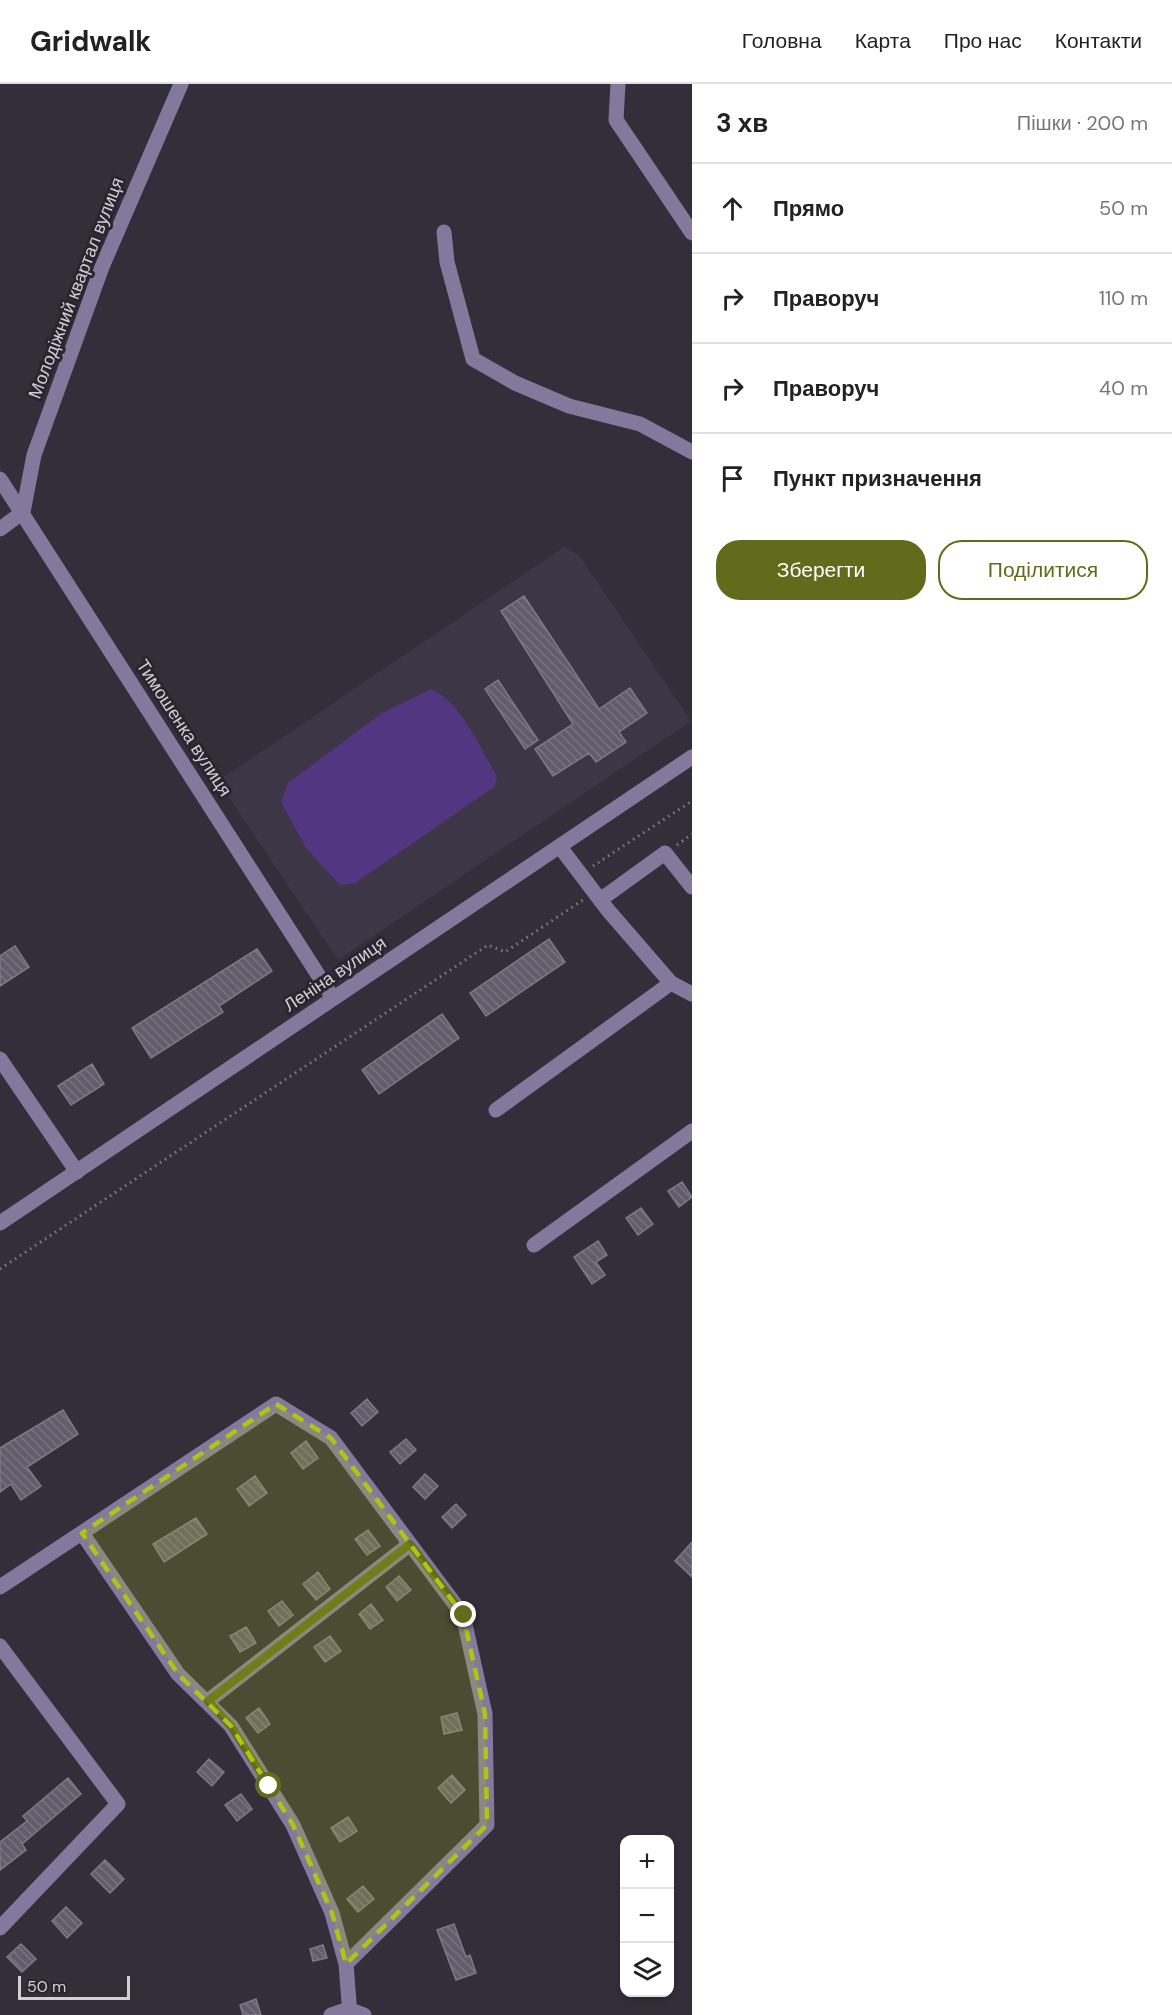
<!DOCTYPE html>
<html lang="uk">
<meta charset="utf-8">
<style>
:root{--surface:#fff;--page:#f2f2f2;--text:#222;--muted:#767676;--line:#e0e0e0;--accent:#606c1b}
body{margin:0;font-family:"DM Sans",sans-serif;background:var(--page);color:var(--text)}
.controls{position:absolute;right:18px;bottom:18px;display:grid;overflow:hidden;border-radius:12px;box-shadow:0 3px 9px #0003}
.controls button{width:54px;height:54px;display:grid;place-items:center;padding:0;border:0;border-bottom:2px solid var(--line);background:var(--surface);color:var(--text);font:30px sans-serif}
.scale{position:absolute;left:18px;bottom:15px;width:112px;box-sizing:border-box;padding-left:6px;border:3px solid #d2d0d7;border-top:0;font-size:16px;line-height:21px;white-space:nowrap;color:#d2d0d7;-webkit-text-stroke:4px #292630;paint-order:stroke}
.stop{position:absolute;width:18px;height:18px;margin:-14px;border:4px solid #606c1b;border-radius:50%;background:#fff}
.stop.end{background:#606c1b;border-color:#fff;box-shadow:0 2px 6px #0008}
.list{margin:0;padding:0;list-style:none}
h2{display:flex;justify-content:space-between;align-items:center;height:78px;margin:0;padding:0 24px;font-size:26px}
h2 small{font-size:20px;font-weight:400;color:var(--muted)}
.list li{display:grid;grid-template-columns:39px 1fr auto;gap:18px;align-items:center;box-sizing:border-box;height:90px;padding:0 24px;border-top:2px solid var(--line)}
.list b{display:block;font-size:22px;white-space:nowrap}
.list em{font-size:20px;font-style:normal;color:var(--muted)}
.actions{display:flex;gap:12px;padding:18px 24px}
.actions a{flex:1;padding:14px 0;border:2px solid var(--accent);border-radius:24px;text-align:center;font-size:21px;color:var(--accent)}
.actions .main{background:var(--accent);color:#fff}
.icon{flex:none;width:33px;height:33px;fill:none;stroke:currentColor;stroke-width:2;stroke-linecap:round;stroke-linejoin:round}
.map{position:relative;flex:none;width:692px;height:1931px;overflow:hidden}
header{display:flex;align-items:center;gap:36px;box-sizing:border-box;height:84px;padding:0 30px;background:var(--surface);border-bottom:2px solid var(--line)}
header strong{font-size:28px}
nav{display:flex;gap:33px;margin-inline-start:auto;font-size:21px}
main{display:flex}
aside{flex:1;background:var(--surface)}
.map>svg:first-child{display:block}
.built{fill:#3c3647}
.grass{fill:#533681}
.building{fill:url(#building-back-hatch);stroke:#7d7986;stroke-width:1.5}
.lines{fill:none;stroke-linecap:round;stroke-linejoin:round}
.path{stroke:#7f7c85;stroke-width:3;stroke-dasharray:1.5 4.5;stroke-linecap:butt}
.minor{stroke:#84789d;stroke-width:15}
.route{stroke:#606c1b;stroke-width:8}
.marked{fill:#acc613;fill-opacity:0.2;stroke:#acc613;stroke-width:4.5;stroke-dasharray:12 8;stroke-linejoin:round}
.labels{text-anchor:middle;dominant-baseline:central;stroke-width:6;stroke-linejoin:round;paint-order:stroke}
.street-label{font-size:18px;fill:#d2d0d7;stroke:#292630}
</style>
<header>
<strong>Gridwalk</strong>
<nav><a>Головна</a><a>Карта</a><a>Про нас</a><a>Контакти</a></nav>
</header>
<main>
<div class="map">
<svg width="692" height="1931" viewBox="0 0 692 1931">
<defs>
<pattern id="building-back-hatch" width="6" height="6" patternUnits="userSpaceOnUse" patternTransform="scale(1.5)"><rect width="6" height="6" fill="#615d6a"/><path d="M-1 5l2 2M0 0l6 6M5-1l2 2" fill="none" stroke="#77737f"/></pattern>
</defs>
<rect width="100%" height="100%" fill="#332f3a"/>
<path class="built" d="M564,463L579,471L691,637L338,876L218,697Z"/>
<path class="grass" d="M431,605C460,617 482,666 497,693L494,703L355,799L340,801L306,764L281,718L288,699L382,629Z"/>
<path class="building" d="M524,512L599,625L630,604L647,629L619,648L626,658L596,678L589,669L553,692L535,665L573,640L501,527Z
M498,596L538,656L525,665L485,605Z
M549,855L565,878L486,932L470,909Z
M15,862L29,883L0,902V872Z
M257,865L272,887L219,922L223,928L151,974L132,944Z
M442,930L459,954L379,1010L362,986Z
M92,980L104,1000L71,1021L58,1002Z
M682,1098L692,1113L679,1123L668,1107Z
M641,1124L653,1140L638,1151L626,1134Z
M598,1157L607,1171L596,1178L605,1191L592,1200L574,1173Z
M367,1315L378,1328L362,1342L351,1329Z
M63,1326L78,1350L27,1383L41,1402L21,1416L11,1400L0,1408V1364Z
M406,1355L416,1366L400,1380L390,1368Z
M306,1357L318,1374L303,1385L291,1369Z
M425,1390L438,1402L425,1415L413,1403Z
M255,1392L267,1409L249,1422L237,1405Z
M456,1420L466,1431L452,1444L442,1433Z
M196,1434L207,1450L164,1478L153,1460Z
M368,1446L380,1462L367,1471L355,1455Z
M692,1458V1493L675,1477Z
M318,1488L330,1505L316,1516L303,1500Z
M399,1492L411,1506L397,1517L386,1503Z
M282,1517L293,1531L279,1542L268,1527Z
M371,1520L383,1536L370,1545L359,1530Z
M246,1543L256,1559L240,1568L230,1552Z
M330,1552L341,1567L325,1578L314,1563Z
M259,1624L270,1640L258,1649L246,1634Z
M457,1629L462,1646L444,1650L441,1633Z
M209,1675L224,1688L212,1702L197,1688Z
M452,1691L465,1706L451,1719L438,1704Z
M68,1694L81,1710L22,1760L26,1766L0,1786V1758L27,1737L23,1732Z
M241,1710L252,1725L237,1737L225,1721Z
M348,1733L357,1747L340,1758L331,1744Z
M105,1776L124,1795L110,1809L91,1790Z
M363,1802L374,1815L358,1828L347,1815Z
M66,1823L82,1839L67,1854L52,1837Z
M454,1840L466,1873L470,1871L476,1889L456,1896L437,1846Z
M21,1860L36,1875L22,1888L7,1873Z
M323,1861L327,1874L313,1877L310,1865Z
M256,1915L261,1931H243L240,1921Z"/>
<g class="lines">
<path class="path" d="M677,761L692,750
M593,782L692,717
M0,1185L488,861L505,868L583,816"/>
<path class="minor" d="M618,0L616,36L692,149
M444,148L447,178L473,275L515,299L569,322L640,340L692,368
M0,395L333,914
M0,445L23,428L34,371L102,183L181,0
M560,763L607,825L671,899L692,910
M600,816L665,769L692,803
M0,975L77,1088
M496,1026L671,899
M0,1139L692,673
M534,1161L692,1047
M82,1449L178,1590L231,1642L293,1741L332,1829L346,1880L350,1931
M0,1503L276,1320L331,1354L463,1531L485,1630L487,1741L346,1880
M0,1562L118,1720L0,1844
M208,1617L410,1460
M331,1931L348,1925L364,1931"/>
</g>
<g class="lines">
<path class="route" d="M269,1702L231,1642L208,1617L410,1460L464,1531"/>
</g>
<path class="marked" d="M276,1320L331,1354L463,1531L485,1630L487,1741L346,1880L332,1829L293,1741L231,1642L178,1590L82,1449Z"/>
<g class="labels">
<g class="street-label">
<text transform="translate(76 204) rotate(-69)">Молодіжний квартал вулиця</text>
<text transform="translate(184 644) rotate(57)">Тимошенка вулиця</text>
<text transform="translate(335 890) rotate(-34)">Леніна вулиця</text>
</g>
</g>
</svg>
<div class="controls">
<button>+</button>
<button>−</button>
<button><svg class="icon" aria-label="layers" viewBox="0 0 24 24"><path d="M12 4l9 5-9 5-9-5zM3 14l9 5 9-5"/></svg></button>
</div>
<div class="scale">50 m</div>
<div class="stop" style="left:269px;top:1702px"></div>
<div class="stop end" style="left:464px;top:1531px"></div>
</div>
<aside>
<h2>3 хв<small>Пішки · 200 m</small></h2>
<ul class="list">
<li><svg class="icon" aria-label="ahead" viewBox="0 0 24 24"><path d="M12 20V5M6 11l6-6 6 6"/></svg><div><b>Прямо</b></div><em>50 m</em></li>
<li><svg class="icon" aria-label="right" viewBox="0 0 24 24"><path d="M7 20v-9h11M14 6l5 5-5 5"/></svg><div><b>Праворуч</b></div><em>110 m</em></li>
<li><svg class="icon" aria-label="right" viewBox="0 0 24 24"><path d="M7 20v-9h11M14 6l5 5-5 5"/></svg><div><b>Праворуч</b></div><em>40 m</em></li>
<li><svg class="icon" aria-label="arrive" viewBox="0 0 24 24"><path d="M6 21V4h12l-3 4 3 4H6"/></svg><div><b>Пункт призначення</b></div></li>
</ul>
<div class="actions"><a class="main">Зберегти</a><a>Поділитися</a></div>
</aside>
</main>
